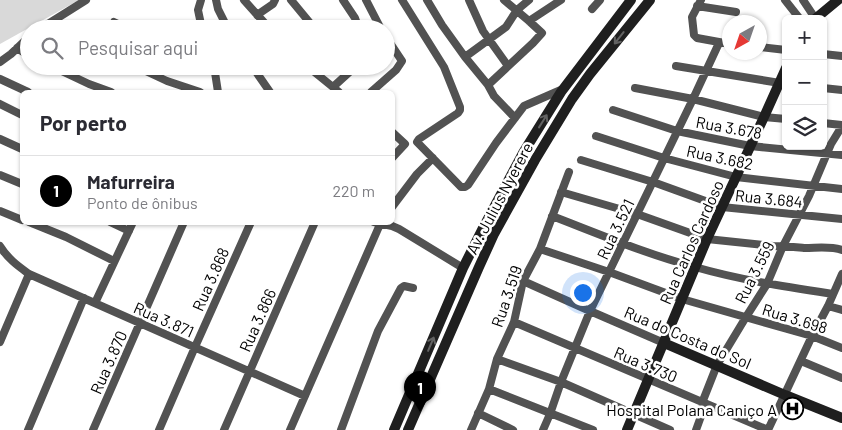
<!DOCTYPE html>
<html lang="pt">
<meta charset="utf-8">
<style>
:root{--surface:#fff;--page:#f7f7f7;--text:#2b2b33;--muted:#7c7c81;--line:#e1e1e2;--accent:#000}
body{margin:0;font-family:Barlow,sans-serif;background:var(--page);color:var(--text)}
.controls{position:absolute;right:15px;top:15px;display:grid;overflow:hidden;border-radius:8px;box-shadow:0 1px 4px #0004}
.controls button{width:45px;height:45px;display:grid;place-items:center;padding:0;border:0;border-bottom:1px solid var(--line);background:var(--surface);color:var(--text);font:25px sans-serif}
.compass{position:absolute;left:722px;top:15px;width:45px;height:45px;border-radius:50%;background:var(--surface);box-shadow:0 1px 4px #0004;rotate:220deg}
.you{position:absolute;left:582px;top:292px;width:18px;height:18px;margin:-12px;border:4px solid #fff;border-radius:50%;background:#1a73e8;box-shadow:0 0 0 8px #1a73e833}
.badge{display:grid;place-items:center;width:32px;height:32px;border-radius:50%;background:var(--accent);color:#fff;font-size:16px;font-weight:700}
.pin{position:absolute;translate:-50% -41px;filter:drop-shadow(0 1px 2px #0008)}
.pin::after{content:'';position:absolute;top:26px;width:18px;height:15px;background:inherit;clip-path:polygon(0 0,100% 0,50% 100%)}
.list{margin:0;padding:0;list-style:none}
h2{display:flex;justify-content:space-between;align-items:center;height:65px;margin:0;padding:0 20px;font-size:21px}
h2 small{font-size:16px;font-weight:400;color:var(--muted)}
.list li{display:grid;grid-template-columns:32px 1fr auto;gap:15px;align-items:center;box-sizing:border-box;height:70px;padding:0 20px;border-top:1px solid var(--line)}
.list b{display:block;font-size:19px;white-space:nowrap}
.list p{margin:0;font-size:16px;white-space:nowrap;color:var(--muted)}
.list em{font-size:16px;font-style:normal;color:var(--muted)}
.icon{flex:none;width:28px;height:28px;fill:none;stroke:currentColor;stroke-width:2;stroke-linecap:round;stroke-linejoin:round}
.map{position:relative;flex:none;width:842px;height:430px;overflow:hidden}
.search{position:absolute;background:var(--surface);box-shadow:0 1px 4px #0004;left:20px;top:20px;width:375px;height:55px;display:flex;align-items:center;gap:12px;box-sizing:border-box;padding:0 18px;border-radius:28px;color:var(--muted);font-size:19px}
.panel{position:absolute;background:var(--surface);box-shadow:0 1px 4px #0004;left:20px;top:90px;width:375px;height:135px;border-radius:8px}
.map>svg:first-child{display:block}
.green{fill:#d9d9d9}
.lines{fill:none;stroke-linecap:round;stroke-linejoin:round}
.street{stroke:#525252;stroke-width:8}
.secondary{stroke:#1f1f1f;stroke-width:10}
.oneway{stroke:#626262}
.labels{text-anchor:middle;dominant-baseline:central;stroke-width:5;stroke-linejoin:round;paint-order:stroke}
.street-label{font-size:16px;fill:#000;stroke:#fff}
.poi-label{font-size:16px;fill:#000;stroke:#fff;text-anchor:end}
</style>
<div class="map">
<svg width="842" height="430" viewBox="0 0 842 430">
<rect width="100%" height="100%" fill="#fff"/>
<path class="green" d="M0,0H79L0,44Z"/>
<g class="lines">
<path class="street" d="M201,0L198,10L202,29
M216,0L218,9L228,29
M244,0L270,29
M291,0L315,29
M343,0L355,18L359,29
M366,0L381,29
M402,0L444,67L460,107V110L458,113L419,139L417,142L461,187H465L468,185L496,143L524,106L563,89
M427,0L442,25L465,57L488,85L494,96L515,118
M469,0L483,31L508,66
M701,0L692,17L694,35L697,38L730,44
M785,0L800,19
M803,0L815,18
M697,6L736,12
M592,9L600,0
M257,15L273,4L275,0
M529,21L561,0
M114,22L129,29
M40,29L86,0
M760,47L786,50
M17,48L29,56
M823,54L842,56
M465,57L506,27L517,10L529,0
M0,62L11,54L29,37
M51,66L89,84L111,92
M135,66L167,81L200,92
M214,66L218,92
M252,66L270,92
M307,66L339,92
M339,66L345,75
M676,66L786,84
M0,79L28,92
M488,85L533,43L542,33L529,21L504,0
M333,87L356,66
M635,88L693,99L764,117L786,119
M823,88L842,90
M371,92L396,70L402,61L386,37
M0,104L22,115
M613,110L677,131L750,146L842,155
M823,123L842,125
M392,132L405,144L392,158
M596,136L664,158L736,177L842,189
M0,139L22,149
M581,160L653,182L722,207L842,219
M0,175L22,184
M561,192L637,214L707,239L773,246C784,246 794,247 805,248C817,248 831,246 842,250
M392,207L417,174L433,158
M0,211L22,220
M552,216C599,234 646,254 695,267C740,280 787,287 833,294
M29,222L66,237L114,261
M110,222L129,231
M374,222L392,226L399,229L463,268
M0,246C8,259 18,266 29,274L305,396
M540,249L609,272L682,299L812,336L842,348
M523,281L590,311L664,343
M95,303L133,222
M828,306L842,310
M514,322L768,430L812,336L828,306L842,274
M0,342L29,274
M497,359L561,382L670,430
M801,361L842,378
M489,389L593,430
M478,413L513,430
M28,430L84,298
M93,430L184,222
M159,430L195,347L251,222
M224,430L315,222
M290,430L381,222
M341,430L378,331L401,288L404,286L413,288
M471,430L489,389L497,359L514,322L523,281L540,249L569,172
M543,430L550,414L561,382L590,311L693,99L719,43
M696,430L704,408L702,403L717,365L746,317L767,284L783,246L809,196L831,144L842,126"/>
<path class="secondary" d="M815,19L838,0
M664,343L785,395L842,418
M394,430L463,268L483,228L523,153L561,92L631,0
M408,430L479,267L494,234L535,160L572,99L590,74L650,0
M627,430L707,239L764,117L786,68"/>
</g>
<defs><path id="oneway-shaft" d="M-6 0H5M1.5-3L5.5 0L1.5 3" fill="none" stroke-width="1.6" stroke-linecap="round" stroke-linejoin="round" transform="scale(1.25)"/></defs>
<g class="oneway">
<use href="#oneway-shaft" transform="translate(619 38) rotate(128)"/>
<use href="#oneway-shaft" transform="translate(543 121) rotate(-58)"/>
<use href="#oneway-shaft" transform="translate(431 344) rotate(-67)"/>
</g>
<defs>
<symbol id="hospital-ring" viewBox="-11 -11 22 22"><circle r="9.5" fill="#fff" stroke="#000" stroke-width="1.5"/><path d="M-5-5h3v3.5h4V-5h3V5h-3V1.5h-4V5h-3Z" fill="#000"/></symbol>
</defs>
<g fill-rule="evenodd">
<use href="#hospital-ring" x="780" y="396" width="25" height="25"/>
</g>
<g class="labels">
<g class="street-label">
<text transform="translate(729 127) rotate(10)">Rua 3.678</text>
<text transform="translate(720 157) rotate(12)">Rua 3.682</text>
<text transform="translate(499 198) rotate(-62)">Av. Julius Nyerere</text>
<text transform="translate(769 198) rotate(6)">Rua 3.684</text>
<text transform="translate(615 229) rotate(-64)">Rua 3.521</text>
<text transform="translate(691 242) rotate(-66)">Rua Carlos Cardoso</text>
<text transform="translate(754 272) rotate(-63)">Rua 3.559</text>
<text transform="translate(210 279) rotate(-66)">Rua 3.868</text>
<text transform="translate(506 296) rotate(-71)">Rua 3.519</text>
<text transform="translate(795 318) rotate(17)">Rua 3.698</text>
<text transform="translate(164 319) rotate(24)">Rua 3.871</text>
<text transform="translate(257 320) rotate(-66)">Rua 3.866</text>
<text transform="translate(688 337) rotate(23)">Rua do Costa do Sol</text>
<text transform="translate(108 362) rotate(-66)">Rua 3.870</text>
<text transform="translate(646 364) rotate(23)">Rua 3.730</text>
</g>
<g class="poi-label">
<text x="777" y="409">Hospital Polana Caniço A</text>
</g>
</g>
</svg>
<div class="controls">
<button>+</button>
<button>−</button>
<button><svg class="icon" aria-label="layers" viewBox="0 0 24 24"><path d="M12 4l9 5-9 5-9-5zM3 14l9 5 9-5"/></svg></button>
</div>
<svg class="compass" viewBox="-18 -18 36 36"><path d="M0-13l5 13h-10z" fill="#e53935"/><path d="M0 13l5-13h-10z" fill="#7c7c81"/></svg>
<div class="you"></div>
<div class="pin badge" style="left:420px;top:412px">1</div>
<div class="search"><svg class="icon" aria-label="search" viewBox="0 0 24 24"><circle cx="10" cy="10" r="6"/><path d="M15 15l6 6"/></svg>Pesquisar aqui</div>
<section class="panel">
<h2>Por perto<small></small></h2>
<ul class="list">
<li><span class="badge">1</span><div><b>Mafurreira</b><p>Ponto de ônibus</p></div><em>220 m</em></li>
</ul>
</section>
</div>
